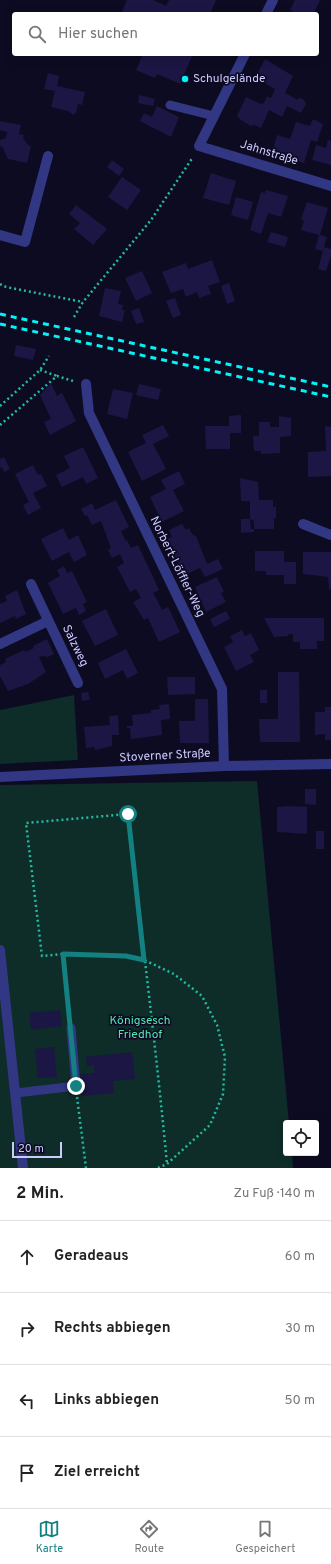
<!DOCTYPE html>
<html lang="de">
<meta charset="utf-8">
<style>
:root{--surface:#fff;--page:#f6f6f6;--text:#222;--muted:#767676;--line:#e0e0e0;--accent:#138181}
body{margin:0;font-family:Overpass,sans-serif;background:var(--page);color:var(--text)}
.controls{position:absolute;right:12px;bottom:12px;display:grid;overflow:hidden;border-radius:4px;box-shadow:0 2px 10px #0003}
.controls button{width:36px;height:36px;display:grid;place-items:center;padding:0;border:0;border-bottom:1px solid var(--line);background:var(--surface);color:var(--text);font:20px sans-serif}
.scale{position:absolute;left:12px;bottom:10px;width:50px;box-sizing:border-box;padding-left:4px;border:2px solid #cccbff;border-top:0;font-size:11px;line-height:14px;white-space:nowrap;color:#cccbff;-webkit-text-stroke:3px #0d0b21;paint-order:stroke}
.stop{position:absolute;width:12px;height:12px;margin:-9px;border:3px solid #138181;border-radius:50%;background:#fff}
.stop.end{background:#138181;border-color:#fff;box-shadow:0 1px 4px #0008}
.list{margin:0;padding:0;list-style:none}
h2{display:flex;justify-content:space-between;align-items:center;height:52px;margin:0;padding:0 16px;font-size:17px}
h2 small{font-size:13px;font-weight:400;color:var(--muted)}
.list li{display:grid;grid-template-columns:26px 1fr auto;gap:12px;align-items:center;box-sizing:border-box;height:72px;padding:0 16px;border-top:1px solid var(--line)}
.list b{display:block;font-size:15px;white-space:nowrap}
.list em{font-size:13px;font-style:normal;color:var(--muted)}
.icon{flex:none;width:22px;height:22px;fill:none;stroke:currentColor;stroke-width:2;stroke-linecap:round;stroke-linejoin:round}
.map{position:relative;flex:none;width:331px;height:1168px;overflow:hidden}
.search{position:absolute;background:var(--surface);box-shadow:0 2px 10px #0003;left:12px;right:12px;top:12px;height:44px;display:flex;align-items:center;gap:10px;box-sizing:border-box;padding:0 14px;border-radius:4px;color:var(--muted);font-size:15px}
.sheet{height:340px;background:var(--surface)}
nav{display:flex;justify-content:space-around;align-items:center;box-sizing:border-box;height:56px;border-top:1px solid var(--line);background:var(--surface);font-size:11px;color:var(--muted)}
nav a{display:grid;justify-items:center;gap:2px}
nav .on{color:var(--accent)}
.map>svg:first-child{display:block}
.green{fill:#0e2c28}
.building{fill:#1b1644}
.lines{fill:none;stroke-linecap:round;stroke-linejoin:round}
.path{stroke:#24bba3;stroke-width:2.5;stroke-dasharray:2 3;stroke-linecap:butt}
.lane{stroke:#323784;stroke-width:9}
.street{stroke:#323784;stroke-width:10}
.rail{stroke:#00f5f6;stroke-width:3;stroke-dasharray:6 5;stroke-linecap:butt}
.route{stroke:#138181;stroke-width:5}
.poi-dot{fill:#00f5f6;stroke:#0d0b21;stroke-width:1.5}
.labels{text-anchor:middle;dominant-baseline:central;stroke-width:3.5;stroke-linejoin:round;paint-order:stroke}
.poi-label{font-size:12px;fill:#cccbff;stroke:#0d0b21;text-anchor:start}
.street-label{font-size:12px;fill:#cccbff;stroke:#0d0b21}
.park-label{font-size:12px;fill:#4ee8b3;stroke:#0d0b21}
</style>
<div class="map">
<svg width="331" height="1168" viewBox="0 0 331 1168">
<rect width="100%" height="100%" fill="#0d0b21"/>
<path class="green" d="M74,695L78,760L0,764V710Z
M257,781L289,1123H286V1153H292L293,1168H0V785Z"/>
<path class="building" d="M127,0H153L166,6L169,0H216L210,14H121Z
M295,0H320L313,14L298,12L296,14L290,10Z
M143,54H193L180,84L157,74L155,78L136,70Z
M265,59L293,76L285,93L298,100L299,97L304,100L306,104L301,113L287,106L282,117L269,110L261,128L254,125L251,126L241,120L237,116L246,97L261,104L264,103L267,96L271,98L275,89L255,78Z
M48,73L59,76L57,86L85,92L82,105L78,104L76,113L73,115L68,111L51,107L55,91L44,89Z
M139,95L155,99L153,106L138,103Z
M157,106L179,117L171,137L140,121L144,113L152,117Z
M313,119L323,124L317,142L311,140L304,163L272,153L277,135L290,139L296,122L310,126Z
M0,121L21,125L19,134L24,135L23,138L28,145L31,146L27,163L8,159L3,148L0,146V140L6,138L7,132L0,130Z
M328,140L331,141V165L312,160L316,145L326,148Z
M112,160L124,169L119,176L107,167Z
M211,173L236,181L229,205L203,198Z
M122,177L141,190L127,210L108,197Z
M266,190L288,196L281,217L268,213L261,234L250,230L261,192L265,193Z
M236,197L253,202L248,220L231,215Z
M307,202L328,208L320,235L327,237L324,247L331,249V256L326,271L318,269L323,251L315,249L319,235L301,230L304,221L301,219Z
M76,205L107,229L93,245L74,229L80,223L69,214Z
M271,232L288,237L285,247L267,242Z
M212,260L220,282L208,286L211,294L199,298L197,292L186,297L183,289L171,293L162,272L186,263L188,269Z
M142,271L152,293L136,301L125,278Z
M229,283L235,301L227,304L221,286Z
M105,288L121,291L118,304L123,305L122,310H125L122,322L99,316Z
M175,298L181,315L173,318L166,301Z
M139,308L144,322L136,324L131,311Z
M16,345L36,349L33,360L14,356Z
M51,383L57,396L62,393L76,421L50,435L44,422L51,419L40,395Z
M139,384L161,389L158,400L136,395Z
M113,389L133,393L127,419L107,414Z
M241,415V433H230V449H206L205,426H229V416Z
M279,416L291,418V436L280,437V453L261,454V451H254L253,436H259V422H270V427H279Z
M163,425L169,436L153,444L166,469L142,481L128,452L146,443L142,435Z
M325,426L331,427V476L308,477V452L326,451Z
M83,447L98,478L86,484L83,477L62,487L56,475L70,468L64,456Z
M4,457L10,469L4,472L2,467L0,468V459Z
M33,465L38,475L41,474L47,486L33,493L41,508L28,515L23,505L29,502L15,474Z
M179,471L185,484L173,490L184,511L162,522L150,497L166,489L161,480Z
M240,478L258,482L259,500H273V507H276V518H274V529H254V521L250,519L251,529H254V532L241,533V519H250V501H241Z
M116,500L129,527L121,531L126,541L127,540L131,548L138,545L159,590L153,593L157,600L162,610L168,607L180,632L159,642L148,618L144,620L133,602L141,598L136,589L130,592L117,567L124,563L120,554L112,558L108,550L111,548L101,521L92,525L87,515L85,516L81,509L92,503L95,510Z
M182,524L186,530L189,528L193,535L196,536L207,564L218,559L223,569L205,577L200,568L187,574L184,567L182,568L178,562L176,561L167,539L172,537L169,530Z
M63,528L69,540L78,535L87,555L74,562L69,552L52,561L41,539Z
M255,551H284V562H296V584H284V575H266V571H255Z
M303,552H331V589H329L328,577L303,574Z
M64,566L67,573L72,571L87,602L83,604L86,611L79,615L76,608L63,614L48,583L60,576L57,570Z
M217,577L224,592L221,593L226,602L206,612L195,587Z
M17,590L26,614L16,619L15,616L0,623V604L7,601L5,596Z
M106,609L118,635L95,646L82,621Z
M226,611L230,619L214,627L210,619Z
M264,618H324V641H317V649H300V642H293V634H288L289,636L274,637Z
M242,630L245,636L251,633L259,650L250,655L254,662L236,671L224,647L233,642L230,636Z
M47,639L54,654L48,657L43,656L39,657L46,672L28,684L8,691L0,676V665L6,662L5,659L24,650L25,652L34,648L33,646Z
M126,649L138,673L127,679L123,670L105,679L98,663Z
M278,672H299L300,742H260L259,719H278Z
M167,677H195V694L168,695Z
M260,690H267V703H260Z
M88,692L90,700L82,701L81,693Z
M195,699H208L209,743H180L179,721H195Z
M169,704L170,719L161,720L162,735L131,739L130,728H127V726H133L132,715L151,713V710L160,709L159,705Z
M325,707H331V740H325V734L315,735V712H325Z
M118,715L119,735H112V746L95,750L94,747L86,748L84,727L110,725L109,716Z
M305,789H316V805L305,804Z
M288,806L307,807V834L277,832V807Z
M316,831H324V849H316Z
M60,1010L62,1026L31,1030L29,1013Z
M54,1047L57,1077L38,1078L35,1049Z
M132,1052L135,1079L113,1081L114,1093L82,1096L80,1074L94,1073V1065L87,1066L86,1057Z"/>
<g class="lines">
<path class="path" d="M0,284L6,287L83,302
M74,317L83,302L151,220L193,157
M40,370L57,376
M0,406L40,370L49,356
M0,425L57,376L73,381
M63,954L70,1017
M77,1097L86,1168
M158,1168L167,1164L210,1125L223,1094L225,1057L217,1025L202,996L174,974L144,960L126,956L63,954L42,956L26,823L128,814C141,931 156,1047 167,1164"/>
<path class="lane" d="M170,105L214,116
M16,1093L76,1086L71,1028"/>
<path class="street" d="M266,14L273,0
M245,54L199,146L331,186
M0,235L25,242L48,156
M86,384L89,413L222,689L224,766
M303,524L331,535
M31,584L78,683
M0,644L48,621
M0,777L224,766L331,764
M0,950L23,1168"/>
<path class="rail" d="M0,314L331,387
M0,324L331,397"/>
</g>
<g class="lines">
<path class="route" d="M76,1086L63,954L126,956L144,960L128,814"/>
</g>
<circle class="poi-dot" cx="185" cy="79" r="4"/>
<g class="labels">
<g class="poi-label">
<text x="193" y="79">Schulgelände</text>
</g>
<g class="street-label">
<text transform="translate(269 153) rotate(17)">Jahnstraße</text>
<text transform="translate(177 567) rotate(64)">Norbert-Löffler-Weg</text>
<text transform="translate(75 646) rotate(64)">Salzweg</text>
<text transform="translate(165 756) rotate(-3)">Stoverner Straße</text>
</g>
<g class="park-label">
<text x="140" y="1021">Königsesch<tspan x="140" dy="14">Friedhof</tspan></text>
</g>
</g>
</svg>
<div class="controls">
<button><svg class="icon" aria-label="locate" viewBox="0 0 24 24"><circle cx="12" cy="12" r="6"/><path d="M12 2v4M12 18v4M2 12h4M18 12h4"/></svg></button>
</div>
<div class="scale">20 m</div>
<div class="stop" style="left:128px;top:814px"></div>
<div class="stop end" style="left:76px;top:1086px"></div>
<div class="search"><svg class="icon" aria-label="search" viewBox="0 0 24 24"><circle cx="10" cy="10" r="6"/><path d="M15 15l6 6"/></svg>Hier suchen</div>
</div>
<section class="sheet">
<h2>2 Min.<small>Zu Fuß · 140 m</small></h2>
<ul class="list">
<li><svg class="icon" aria-label="ahead" viewBox="0 0 24 24"><path d="M12 20V5M6 11l6-6 6 6"/></svg><div><b>Geradeaus</b></div><em>60 m</em></li>
<li><svg class="icon" aria-label="right" viewBox="0 0 24 24"><path d="M7 20v-9h11M14 6l5 5-5 5"/></svg><div><b>Rechts abbiegen</b></div><em>30 m</em></li>
<li><svg class="icon" aria-label="left" viewBox="0 0 24 24"><path d="M17 20v-9H6M10 6l-5 5 5 5"/></svg><div><b>Links abbiegen</b></div><em>50 m</em></li>
<li><svg class="icon" aria-label="arrive" viewBox="0 0 24 24"><path d="M6 21V4h12l-3 4 3 4H6"/></svg><div><b>Ziel erreicht</b></div></li>
</ul>
</section>
<nav>
<a class="on"><svg class="icon" aria-label="map" viewBox="0 0 24 24"><path d="M3 6l6-2 6 2 6-2v14l-6 2-6-2-6 2zM9 4v14M15 6v14"/></svg>Karte</a>
<a><svg class="icon" aria-label="directions" viewBox="0 0 24 24"><path d="M12 3l9 9-9 9-9-9zM9 14v-3h6M13 9l2 2-2 2"/></svg>Route</a>
<a><svg class="icon" aria-label="saved" viewBox="0 0 24 24"><path d="M7 4h10v16l-5-4-5 4z"/></svg>Gespeichert</a>
</nav>
